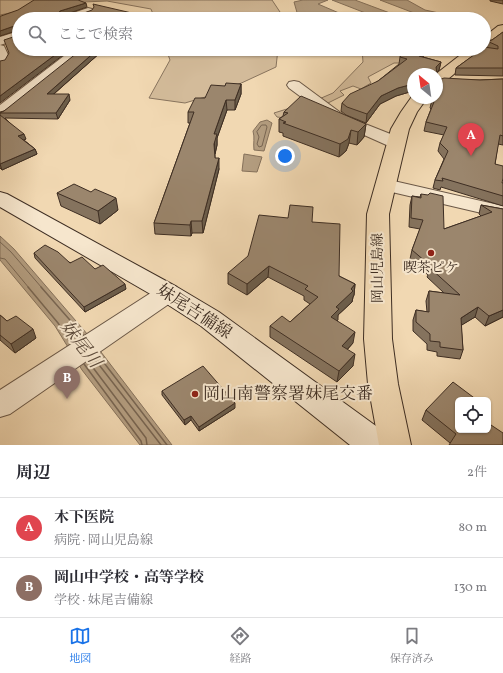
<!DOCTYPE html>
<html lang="ja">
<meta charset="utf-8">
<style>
:root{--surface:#fff;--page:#f2f2f3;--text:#2b2b33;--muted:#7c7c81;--line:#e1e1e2;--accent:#1a73e8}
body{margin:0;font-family:Vollkorn,"Noto Serif JP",serif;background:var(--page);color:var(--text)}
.controls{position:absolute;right:12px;bottom:12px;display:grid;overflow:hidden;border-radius:6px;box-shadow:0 1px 3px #0004}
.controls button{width:36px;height:36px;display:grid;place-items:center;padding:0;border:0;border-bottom:1px solid var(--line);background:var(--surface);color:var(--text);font:20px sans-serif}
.compass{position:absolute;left:407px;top:68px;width:36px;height:36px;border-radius:50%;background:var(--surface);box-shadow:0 1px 3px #0004;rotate:331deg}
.you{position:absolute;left:285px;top:156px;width:14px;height:14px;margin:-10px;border:3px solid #fff;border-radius:50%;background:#1a73e8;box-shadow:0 0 0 6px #1a73e833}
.badge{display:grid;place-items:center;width:26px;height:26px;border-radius:50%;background:var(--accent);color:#fff;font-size:13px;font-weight:700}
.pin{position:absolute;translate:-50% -33px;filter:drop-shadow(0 1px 2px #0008)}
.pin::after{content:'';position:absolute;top:21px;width:14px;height:12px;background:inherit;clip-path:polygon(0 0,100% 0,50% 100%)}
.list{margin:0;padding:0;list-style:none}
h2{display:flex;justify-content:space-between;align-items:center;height:52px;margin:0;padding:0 16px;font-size:17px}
h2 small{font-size:13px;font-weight:400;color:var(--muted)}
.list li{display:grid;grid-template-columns:26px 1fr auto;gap:12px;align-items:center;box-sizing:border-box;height:60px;padding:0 16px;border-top:1px solid var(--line)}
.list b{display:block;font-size:15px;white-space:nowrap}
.list p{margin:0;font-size:13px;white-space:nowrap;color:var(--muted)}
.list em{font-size:13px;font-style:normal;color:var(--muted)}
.icon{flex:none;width:22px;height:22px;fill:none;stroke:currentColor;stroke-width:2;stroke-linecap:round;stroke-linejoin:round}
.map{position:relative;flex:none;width:503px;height:445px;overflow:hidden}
.search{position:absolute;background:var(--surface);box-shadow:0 1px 3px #0004;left:12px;right:12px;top:12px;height:44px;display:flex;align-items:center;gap:10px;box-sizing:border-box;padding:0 14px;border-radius:22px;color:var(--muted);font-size:15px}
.sheet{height:172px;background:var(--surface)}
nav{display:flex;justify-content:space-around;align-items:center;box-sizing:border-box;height:56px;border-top:1px solid var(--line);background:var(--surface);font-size:11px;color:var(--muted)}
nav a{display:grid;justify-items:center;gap:2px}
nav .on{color:var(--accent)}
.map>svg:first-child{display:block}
.green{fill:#d3bb9a;stroke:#88745e}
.water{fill:#b49e81;stroke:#85715b}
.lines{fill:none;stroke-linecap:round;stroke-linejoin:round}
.shore-far1{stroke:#796652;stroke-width:1}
.shore{stroke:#796652;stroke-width:1.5}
.minor-casing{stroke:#6b5847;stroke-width:2}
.secondary-casing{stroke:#3e2e23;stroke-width:2}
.primary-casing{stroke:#3e2e23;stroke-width:2}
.minor{fill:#f6e6cd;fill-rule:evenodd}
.secondary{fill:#f6e6cd;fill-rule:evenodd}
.primary{fill:#f1d8b2;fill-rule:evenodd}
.wall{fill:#85735e;stroke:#3e2e23}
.shaded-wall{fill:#6c5e4c;stroke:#3e2e23}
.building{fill:#9b866d;stroke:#3e2e23}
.poi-dot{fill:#8f2418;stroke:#f6e6cd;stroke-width:1.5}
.labels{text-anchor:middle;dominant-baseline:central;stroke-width:4;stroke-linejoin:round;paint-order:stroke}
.street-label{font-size:14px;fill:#3e2e23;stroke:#f6e6cd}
.poi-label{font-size:14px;fill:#3e2e23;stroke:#f6e6cd}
.near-street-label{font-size:17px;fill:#3e2e23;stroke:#f6e6cd}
.near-poi-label{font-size:17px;fill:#3e2e23;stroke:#f6e6cd;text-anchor:start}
.near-water-label{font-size:18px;font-style:italic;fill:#5c4a3a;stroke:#f6e6cd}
</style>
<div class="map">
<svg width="503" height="445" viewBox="0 0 503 445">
<rect width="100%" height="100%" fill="#f1d8b2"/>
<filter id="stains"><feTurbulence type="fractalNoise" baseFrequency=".005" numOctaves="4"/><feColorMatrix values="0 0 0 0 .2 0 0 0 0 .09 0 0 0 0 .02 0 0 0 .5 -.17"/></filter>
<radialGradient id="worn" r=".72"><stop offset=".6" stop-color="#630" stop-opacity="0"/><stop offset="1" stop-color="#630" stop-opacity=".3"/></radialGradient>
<path class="green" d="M0,0H272L280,12V19H155L151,9L107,1L59,3L0,15Z
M166,49H278L276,67L222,92L185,103L149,98L170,60Z
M362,49H427L401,63H394L368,77L371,83L361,89L353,86L340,91L344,95L320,107L285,118L277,117L274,113L319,99L333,93L363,62Z"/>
<path class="water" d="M303,0H328L318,4L353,19H333L315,14L305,17L298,16L294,2Z
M332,0H355L406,19H381Z
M380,0H407L425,10L439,13L422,16Z
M267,120L272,123L264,151L254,150C253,143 255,138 253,131L260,122Z
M244,154L262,157L257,172L242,171Z
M0,236L14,249L88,335L172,445H140L82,370L55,326L0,260Z"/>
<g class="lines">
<path class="shore-far1" d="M262,125H266L267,127L262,146L259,147L257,144L259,137L257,132Z
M0,242L11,252L42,288
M0,258L5,259L29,288"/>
<path class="shore" d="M28,287L58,323L71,343
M41,287L83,335
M98,355L167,445
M93,357L161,445
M88,361L146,438L147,445
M84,364L141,441L142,445"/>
<defs>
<path id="minor" d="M88,8L92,9L93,11L92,13L76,19H59L61,17Z
M19,31V39L0,45V37Z
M0,45L4,46L9,57L5,64L0,65Z
M73,49H87L5,115L0,117V105Z
M294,81L299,82L345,116L403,139L405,143L403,147L397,148L391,147L335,122L289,88L287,85L289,82Z
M385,179L503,206V218L379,189L376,185L379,181Z
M168,285L176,287L180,293L176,299L10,414L0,417V390L160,287Z"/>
<path id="secondary" d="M0,192L7,194L177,287L219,312L387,434L391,445H350L201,326L159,299L0,207Z"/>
<path id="primary" d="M503,25V35L489,46L484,47V37L498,26Z
M468,49H484L442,84L437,86L436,74Z
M413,95V98H427L417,112L409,129L389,214L392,339L398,384L411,445H379L368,384L364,339L367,214L391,129L401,112Z"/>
</defs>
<use href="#minor" class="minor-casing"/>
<use href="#secondary" class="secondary-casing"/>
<use href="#primary" class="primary-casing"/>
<use href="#minor" class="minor"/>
<use href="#secondary" class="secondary"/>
<use href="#primary" class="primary"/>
</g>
<path class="wall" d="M490,0H503V4L490,1Z
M503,32V76L455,75L456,68L485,47L487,41L492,40Z
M404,49H426L423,57L441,62L439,70L437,72L413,74V91L396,96L380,104L366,123L346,115L341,111L342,103L378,81L399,64L400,57Z
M101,50V52L54,94L70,100L58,119L5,118L26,139L24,140L35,149L37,154L2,170L0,168V112L4,111Z
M437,78L439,80H480L503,79V145L498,144L495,164L502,183H503V206L441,187L440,190L433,188L435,180L444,159L438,151L440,143L444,135L424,131L426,122L431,109L430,108Z
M241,84V94L235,110H227L217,138V145L215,154V158L219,169L203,233H192L191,236L155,234L154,223L190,123H188V112L205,98L225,86Z
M284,112L366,124L364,137L357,145L349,143L346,151L339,157L283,136V133L279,132V119L283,116Z
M57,193L118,210L100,224L61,206Z
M421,194L444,229L481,216L479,214L481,205L503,209V317L485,326L475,317L461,325L463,350L460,359L437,356V352L427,350V344L413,331V320L416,310L427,312L426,301L429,291L444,293L427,277L428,275L410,259L412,250L420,229L409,227L410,205L412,196L420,197Z
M312,222L339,276L355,284L354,295L353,297L352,302L338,315L337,321L353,343L347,350L353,366L337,382L270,337V326L290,322L310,304L304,300V296L268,277L247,295L228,284V273Z
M34,253L95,269L126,289L85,312L35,258Z
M0,315L7,321L36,338L15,353L0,340Z
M162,391L235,408L199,431L191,420L185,425L162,395Z
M458,400L488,430L450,443L422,420L426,410Z"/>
<path class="shaded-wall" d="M86,3L87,7L61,16L58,19L57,15L60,11Z
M136,14L137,18L136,19H131Z
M17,25L19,30L0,36V31Z
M487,28L485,34L484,35V31Z
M63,49H71L0,103V96Z
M98,49H103L101,50V52L48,99L47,94Z
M424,49H426L421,61L419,56Z
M441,62L439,70L435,74L436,67Z
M241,84V94L235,110V100Z
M413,84V91L396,96L380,104L366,123L367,114L381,96L398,88Z
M69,94L70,100L58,119L56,113Z
M226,100L227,110L217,138V145L215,154L214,134Z
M366,124L364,137L357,145L358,132Z
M351,130L349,143L346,151L339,157L340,144Z
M24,134L26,139L19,142L18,136Z
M35,149L37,154L2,170L0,164Z
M219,158V169L203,233L202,221Z
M116,198L118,210L100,224L98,211Z
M191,221L192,233L191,236L190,225Z
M269,266L268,277L247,295V284Z
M125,284L126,289L85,312L84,307Z
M355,284L354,295L353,297L352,302L338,315V320L330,328L331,317L336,307Z
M478,307L475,317L457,328L461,318Z
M503,310V317L485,326L489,316Z
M33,329L36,338L15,353L11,344Z
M355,332L353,343L340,357L342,346Z
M355,354L353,366L337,382L339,371Z
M235,403V408L199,431V427Z
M191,416V420L185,425L184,420Z"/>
<path class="building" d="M34,0H78L86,3L60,11L57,15L58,16H76L92,10L94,7L93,4L136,14L131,18L134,19H19V26L17,25L0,31V16H1L18,10Z
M484,28H487L484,31V41Z
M503,32V68H456L482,49H484V47L498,49V46L487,41L492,40Z
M19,35V49H63L0,96V61L5,60L9,53L4,40Z
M82,49H98L47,94H69L56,113H0L4,111Z
M404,49H424L423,54L419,56L441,62L436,67L437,74H413V84L398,88L381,96L367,114L347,107L342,103L350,94L378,81L407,59L400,57Z
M437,77V78L439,80L444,78L480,80L503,79V136L500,135L495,164L503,166V178L502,183H503V196L442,178L443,181L435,180L448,151L440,143L447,127L426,122L434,102L431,100L432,98H437Z
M226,83L241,84L235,100H226L214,134H217L214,144L215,158H219L202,221H191L190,225L154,223L194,112H188L195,98H205L211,85L225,86Z
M301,96L366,124L358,132L351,130L348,139L340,144L283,123L286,122L279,119L288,113L284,112Z
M0,115L24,134L18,136L35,149L0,164Z
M74,184L91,192L95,189L116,198L98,211L57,193Z
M430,193L443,196L444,229L492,212L481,205L503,209V310L489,316L478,307L461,318L463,350L440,347V342L430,341V334L416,322V310L429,312V291L460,295L430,268L432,267L412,250L423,220L411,218L412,196L421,198V194L428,195Z
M290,205L313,207L312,222L340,224L339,276L355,284L351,289L353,291L336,307L339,309L331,317L355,332L342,346L355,354L339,371L270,326L282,316L290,322L318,297L305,289L308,286L269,266L247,284L228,273L248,256L259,215L288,218Z
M45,245L58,252L70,263L82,257L95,269L103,265L125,284L84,307L34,253Z
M0,315L7,321L16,316L33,329L11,344L0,335Z
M203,366L235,403L199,427L191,416L184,420L162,391Z
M453,382L477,400H458V430H488V423L503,433V445H449L456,434L426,410Z"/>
<g class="poi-dot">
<circle cx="431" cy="253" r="4"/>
<circle cx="195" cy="394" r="4"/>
</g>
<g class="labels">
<g class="street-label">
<text transform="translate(378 268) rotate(-90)">岡山児島線</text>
</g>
<g class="poi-label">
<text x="431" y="268">喫茶ピケ</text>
</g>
<g class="near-street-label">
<text transform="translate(194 312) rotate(33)">妹尾吉備線</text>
</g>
<g class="near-poi-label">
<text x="203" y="394">岡山南警察署妹尾交番</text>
</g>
<g class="near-water-label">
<text transform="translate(80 345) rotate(52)">妹尾川</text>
</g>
</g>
<rect width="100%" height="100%" filter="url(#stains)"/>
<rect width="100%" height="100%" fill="url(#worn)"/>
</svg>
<div class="controls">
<button><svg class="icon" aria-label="locate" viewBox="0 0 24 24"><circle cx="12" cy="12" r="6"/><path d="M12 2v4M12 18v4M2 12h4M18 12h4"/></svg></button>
</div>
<svg class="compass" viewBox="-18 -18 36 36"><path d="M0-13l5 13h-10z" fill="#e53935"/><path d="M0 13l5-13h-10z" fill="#7c7c81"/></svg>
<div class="you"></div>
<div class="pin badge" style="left:471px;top:156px;background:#e0444e">A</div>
<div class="pin badge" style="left:67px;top:399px;background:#8d6e63">B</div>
<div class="search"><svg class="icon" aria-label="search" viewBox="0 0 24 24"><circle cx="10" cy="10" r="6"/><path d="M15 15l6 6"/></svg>ここで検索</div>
</div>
<section class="sheet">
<h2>周辺<small>2件</small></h2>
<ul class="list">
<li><span class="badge" style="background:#e0444e">A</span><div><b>木下医院</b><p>病院 · 岡山児島線</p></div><em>80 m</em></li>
<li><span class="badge" style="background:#8d6e63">B</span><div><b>岡山中学校・高等学校</b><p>学校 · 妹尾吉備線</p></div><em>130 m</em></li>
</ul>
</section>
<nav>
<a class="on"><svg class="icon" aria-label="map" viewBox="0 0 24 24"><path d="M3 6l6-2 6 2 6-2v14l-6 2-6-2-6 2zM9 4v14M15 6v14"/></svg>地図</a>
<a><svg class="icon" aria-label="directions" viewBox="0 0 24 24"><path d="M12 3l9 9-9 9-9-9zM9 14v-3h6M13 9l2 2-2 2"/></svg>経路</a>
<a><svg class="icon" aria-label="saved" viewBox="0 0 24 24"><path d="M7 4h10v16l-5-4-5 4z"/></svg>保存済み</a>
</nav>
